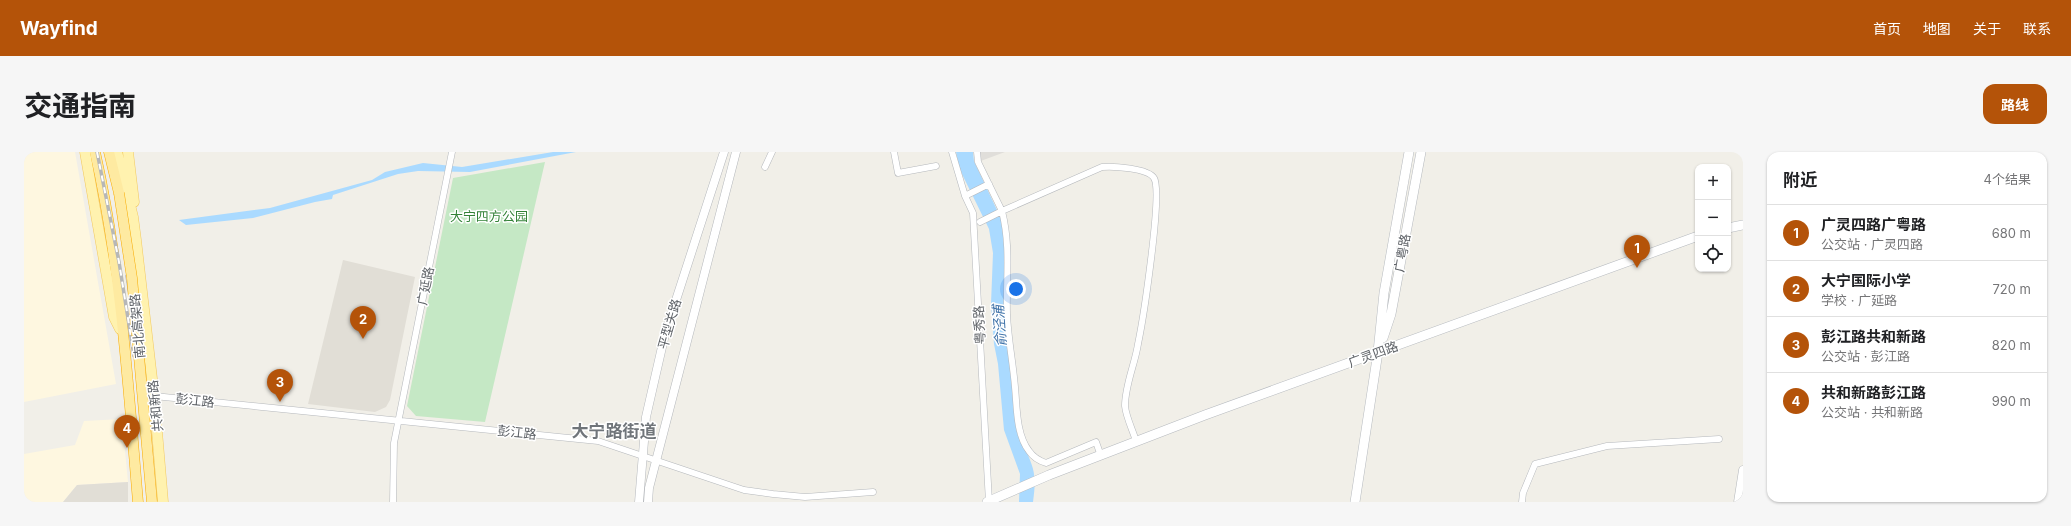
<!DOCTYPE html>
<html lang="zh">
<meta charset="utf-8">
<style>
:root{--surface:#fff;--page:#f6f6f6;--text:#202124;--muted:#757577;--line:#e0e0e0;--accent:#b45309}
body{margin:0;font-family:Inter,"Noto Sans SC",sans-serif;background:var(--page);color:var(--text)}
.controls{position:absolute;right:12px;top:12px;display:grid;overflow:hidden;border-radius:8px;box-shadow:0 1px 3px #0004}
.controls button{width:36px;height:36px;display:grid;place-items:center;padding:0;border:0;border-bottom:1px solid var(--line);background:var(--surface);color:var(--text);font:20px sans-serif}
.you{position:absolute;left:992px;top:137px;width:14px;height:14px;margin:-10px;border:3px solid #fff;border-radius:50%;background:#1a73e8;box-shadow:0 0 0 6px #1a73e833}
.badge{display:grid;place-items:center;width:26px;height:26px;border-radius:50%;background:var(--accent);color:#fff;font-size:13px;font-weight:700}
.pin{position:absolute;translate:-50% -33px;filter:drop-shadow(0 1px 2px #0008)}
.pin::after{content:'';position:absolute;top:21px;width:14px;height:12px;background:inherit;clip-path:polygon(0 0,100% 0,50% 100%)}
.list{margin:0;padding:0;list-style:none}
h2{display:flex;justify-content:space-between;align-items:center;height:52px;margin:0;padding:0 16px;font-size:17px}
h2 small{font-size:13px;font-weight:400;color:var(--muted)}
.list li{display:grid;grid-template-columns:26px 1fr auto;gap:12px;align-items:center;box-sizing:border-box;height:56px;padding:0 16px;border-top:1px solid var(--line)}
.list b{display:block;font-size:15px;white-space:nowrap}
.list p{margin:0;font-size:13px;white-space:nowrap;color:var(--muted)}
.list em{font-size:13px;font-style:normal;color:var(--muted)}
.icon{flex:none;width:22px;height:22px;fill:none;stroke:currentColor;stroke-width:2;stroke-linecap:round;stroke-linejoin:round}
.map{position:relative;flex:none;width:1719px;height:350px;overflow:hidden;border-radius:12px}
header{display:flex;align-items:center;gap:24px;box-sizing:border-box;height:56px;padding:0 20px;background:var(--accent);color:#fff}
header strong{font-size:19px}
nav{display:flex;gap:22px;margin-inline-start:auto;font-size:14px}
.intro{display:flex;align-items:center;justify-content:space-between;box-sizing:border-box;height:96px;padding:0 24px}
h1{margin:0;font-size:28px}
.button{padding:10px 18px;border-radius:12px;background:var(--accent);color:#fff;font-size:14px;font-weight:700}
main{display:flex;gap:24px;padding:0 24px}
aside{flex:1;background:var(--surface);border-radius:12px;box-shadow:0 1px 3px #0004}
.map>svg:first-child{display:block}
.commercial{fill:#fef7e0}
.industrial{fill:#e0deda}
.education{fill:#e1ded6}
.green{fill:#c5e8c5}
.water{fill:#aadaff}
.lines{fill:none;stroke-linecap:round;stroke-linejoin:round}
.minor-casing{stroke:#b5b8bc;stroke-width:7}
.tertiary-casing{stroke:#b5b8bc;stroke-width:9}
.secondary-casing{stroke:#b6babf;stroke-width:10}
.primary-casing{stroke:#f2c960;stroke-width:11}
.trunk-casing{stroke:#f9ab00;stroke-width:11}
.minor{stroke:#fff;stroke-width:6}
.tertiary{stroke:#fff;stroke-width:8}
.secondary{stroke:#fff;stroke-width:9}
.primary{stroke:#fff2af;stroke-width:10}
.trunk{stroke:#feeaa1;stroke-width:10}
.rail-casing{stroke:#b6b7b8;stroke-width:3.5}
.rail{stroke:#fff;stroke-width:2;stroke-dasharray:6;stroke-linecap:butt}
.trunk-bridge-casing{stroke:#f9ab00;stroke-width:11;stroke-linecap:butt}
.trunk-bridge{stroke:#feeaa1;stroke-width:10}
.labels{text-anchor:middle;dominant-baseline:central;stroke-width:3;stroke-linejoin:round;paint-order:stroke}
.park-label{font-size:13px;fill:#348238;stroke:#fff}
.street-label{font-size:13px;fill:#5f6368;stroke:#fff}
.water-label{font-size:14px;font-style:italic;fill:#4174aa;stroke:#fff}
.district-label{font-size:17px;font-weight:bold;fill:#70757a;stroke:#fff}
</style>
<header>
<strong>Wayfind</strong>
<nav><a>首页</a><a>地图</a><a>关于</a><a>联系</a></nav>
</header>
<div class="intro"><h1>交通指南</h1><a class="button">路线</a></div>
<main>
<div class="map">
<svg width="1719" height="350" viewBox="0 0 1719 350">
<rect width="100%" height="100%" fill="#f1efe8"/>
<path class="commercial" d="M0,0H51L92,232L0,250Z
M98,267L104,330L53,333L39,350H0V302L51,293L60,269Z"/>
<path class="industrial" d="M954,0H981L954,10Z"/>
<path class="education" d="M319,108L391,125L366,248L362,255L351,260L284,252Z
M104,330V350H39L53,333Z"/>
<path class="green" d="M521,10L461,270L392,264L383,254L429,26Z"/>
<path class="water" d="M529,0H552L446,20L394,19L374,22L309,43L308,47L291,50L229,66L162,73L155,68L246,56L348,28L361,20L399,11L438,15Z
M932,0H949L950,9L980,73L981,120L998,290C1010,316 1013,321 1009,350H995L996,322L980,278L974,212L970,192L967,152L969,101L965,77L935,16Z"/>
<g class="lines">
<defs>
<path id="minor" d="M870,0L874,21L912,14
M928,0L941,44L949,61L965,350
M953,0L954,10L978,59L1078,15C1088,14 1124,16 1130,26C1139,40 1119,168 1114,192C1111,212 1101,233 1101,254C1102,265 1109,279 1112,289
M741,15L748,0
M941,44L965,32
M956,70L978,59C987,95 982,126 983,162C984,186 989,211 991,235C993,255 992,282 1005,299C1009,305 1016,309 1022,311L1072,290L1077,304
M130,244L574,289L720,338L749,342L781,345L849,340
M369,350L370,291L428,0
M1498,350L1499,341L1511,312L1583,294L1695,287"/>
<path id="tertiary" d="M615,350L622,265L641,182L700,0
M624,350L625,336L712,0
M1714,350L1719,318"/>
<path id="secondary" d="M1704,76L1719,73
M1359,186L1367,162L1397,0
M963,350L1025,323L1181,263L1674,84
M1331,350L1354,200L1360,141L1385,0"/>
<path id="primary" d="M61,0L90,165L96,177
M93,0L109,65L112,88L130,244L139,350
M104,0L110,50"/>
<path id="trunk" d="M71,0C97,116 104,232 114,350
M85,0L95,41"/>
</defs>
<use href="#minor" class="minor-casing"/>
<use href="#tertiary" class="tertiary-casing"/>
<use href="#secondary" class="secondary-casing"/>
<use href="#primary" class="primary-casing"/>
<use href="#trunk" class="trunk-casing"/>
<use href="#minor" class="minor"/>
<use href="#tertiary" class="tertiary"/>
<use href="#secondary" class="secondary"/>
<use href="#primary" class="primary"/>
<use href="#trunk" class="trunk"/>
<defs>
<path id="rail" d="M73,0L95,110L110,204
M103,124L116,203"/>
</defs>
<use href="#rail" class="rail-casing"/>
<use href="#rail" class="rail"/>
<defs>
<path id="trunk-bridge" d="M95,41L108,126L128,350"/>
</defs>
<use href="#trunk-bridge" class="trunk-bridge-casing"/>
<use href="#trunk-bridge" class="trunk-bridge"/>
</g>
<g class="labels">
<g class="park-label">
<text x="465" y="64">大宁四方公园</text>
</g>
<g class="street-label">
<text transform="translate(1378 101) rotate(-80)">广粤路</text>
<text transform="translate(401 134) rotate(-79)">广延路</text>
<text transform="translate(645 172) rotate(-74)">平型关路</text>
<text transform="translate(955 173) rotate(-93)">粤秀路</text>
<text transform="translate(113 174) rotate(-95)">南北高架路</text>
<text transform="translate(1349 202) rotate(-20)">广灵四路</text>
<text transform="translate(171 248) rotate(6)">彭江路</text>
<text transform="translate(131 254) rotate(-96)">共和新路</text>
<text transform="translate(493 280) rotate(6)">彭江路</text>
</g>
<g class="water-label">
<text transform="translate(975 174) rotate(-94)">俞泾浦</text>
</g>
<g class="district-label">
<text x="590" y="279">大宁路街道</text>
</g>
</g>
</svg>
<div class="controls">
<button>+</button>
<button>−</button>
<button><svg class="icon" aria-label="locate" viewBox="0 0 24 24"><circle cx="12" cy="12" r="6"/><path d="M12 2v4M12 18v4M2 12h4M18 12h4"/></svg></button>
</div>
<div class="you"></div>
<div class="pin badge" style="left:1613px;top:116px">1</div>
<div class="pin badge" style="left:339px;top:187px">2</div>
<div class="pin badge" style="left:256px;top:250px">3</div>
<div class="pin badge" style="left:103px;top:296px">4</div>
</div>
<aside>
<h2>附近<small>4个结果</small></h2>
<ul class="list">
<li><span class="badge">1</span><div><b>广灵四路广粤路</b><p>公交站 · 广灵四路</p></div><em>680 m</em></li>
<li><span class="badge">2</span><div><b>大宁国际小学</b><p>学校 · 广延路</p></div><em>720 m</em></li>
<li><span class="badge">3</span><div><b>彭江路共和新路</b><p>公交站 · 彭江路</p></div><em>820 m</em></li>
<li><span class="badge">4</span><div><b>共和新路彭江路</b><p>公交站 · 共和新路</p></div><em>990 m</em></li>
</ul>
</aside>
</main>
